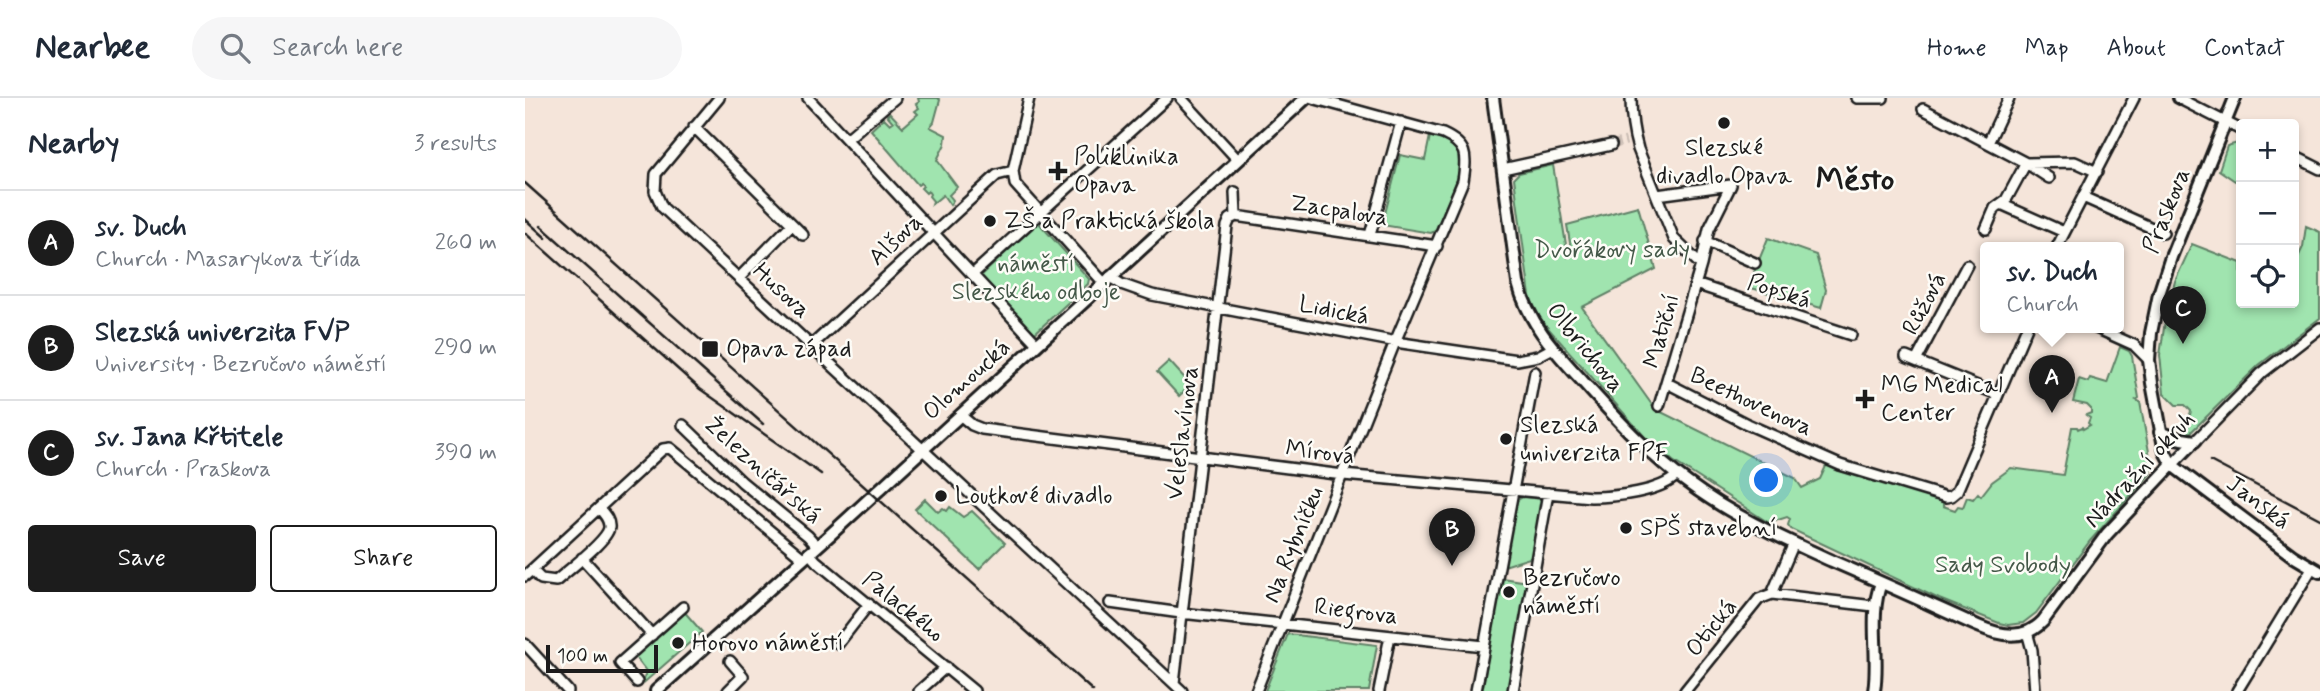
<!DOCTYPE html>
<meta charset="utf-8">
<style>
:root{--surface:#fff;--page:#f6f6f7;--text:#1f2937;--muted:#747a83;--line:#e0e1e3;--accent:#1c1c1c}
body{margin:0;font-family:Mynerve,sans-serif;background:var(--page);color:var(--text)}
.controls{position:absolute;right:21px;top:21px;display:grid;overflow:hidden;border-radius:7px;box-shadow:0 4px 10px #0003}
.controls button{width:63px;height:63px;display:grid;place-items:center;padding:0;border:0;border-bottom:2px solid var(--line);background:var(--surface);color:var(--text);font:35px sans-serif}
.scale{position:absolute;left:21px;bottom:18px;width:112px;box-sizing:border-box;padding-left:7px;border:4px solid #1c1c1c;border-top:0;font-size:19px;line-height:24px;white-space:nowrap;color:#1c1c1c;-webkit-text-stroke:5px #fdfcf7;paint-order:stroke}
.you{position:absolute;left:1242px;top:383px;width:24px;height:24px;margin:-18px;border:5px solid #fff;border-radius:50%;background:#1a73e8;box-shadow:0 0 0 10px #1a73e833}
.badge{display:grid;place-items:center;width:46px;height:46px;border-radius:50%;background:var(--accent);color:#fff;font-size:23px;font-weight:700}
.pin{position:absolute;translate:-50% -58px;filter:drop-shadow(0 2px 4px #0008)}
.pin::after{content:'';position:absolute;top:37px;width:24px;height:21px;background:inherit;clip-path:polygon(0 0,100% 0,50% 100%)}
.popup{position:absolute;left:1455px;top:144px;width:144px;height:91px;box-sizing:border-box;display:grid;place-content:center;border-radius:7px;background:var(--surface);filter:drop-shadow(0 2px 5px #0005);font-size:23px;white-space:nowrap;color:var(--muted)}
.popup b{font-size:26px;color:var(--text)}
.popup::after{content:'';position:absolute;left:50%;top:100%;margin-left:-14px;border:14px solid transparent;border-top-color:var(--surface)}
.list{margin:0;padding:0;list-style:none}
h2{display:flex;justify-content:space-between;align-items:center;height:91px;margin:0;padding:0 28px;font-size:30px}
h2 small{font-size:23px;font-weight:400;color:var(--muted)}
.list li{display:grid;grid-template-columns:46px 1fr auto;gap:21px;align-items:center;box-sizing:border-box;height:105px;padding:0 28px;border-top:2px solid var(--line)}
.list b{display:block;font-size:26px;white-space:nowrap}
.list p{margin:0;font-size:23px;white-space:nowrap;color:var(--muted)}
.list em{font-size:23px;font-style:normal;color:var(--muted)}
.actions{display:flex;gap:14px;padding:21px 28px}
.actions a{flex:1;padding:16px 0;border:2px solid var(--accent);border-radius:7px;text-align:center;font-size:24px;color:var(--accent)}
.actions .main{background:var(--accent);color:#fff}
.icon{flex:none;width:38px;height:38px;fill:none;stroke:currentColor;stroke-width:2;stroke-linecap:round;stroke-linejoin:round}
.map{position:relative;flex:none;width:1795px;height:593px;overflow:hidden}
header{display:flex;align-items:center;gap:42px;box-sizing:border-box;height:98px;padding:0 35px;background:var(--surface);border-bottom:2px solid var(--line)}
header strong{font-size:33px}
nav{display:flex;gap:38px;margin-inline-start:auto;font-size:24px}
.search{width:490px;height:63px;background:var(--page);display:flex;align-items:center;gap:18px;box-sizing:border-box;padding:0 24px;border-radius:38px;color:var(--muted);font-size:26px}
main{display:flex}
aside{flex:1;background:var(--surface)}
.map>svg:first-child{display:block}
.green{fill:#a0e4af;stroke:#5e8066;stroke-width:2}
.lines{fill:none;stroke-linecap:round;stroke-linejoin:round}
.minor-tunnel{stroke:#cabdb4;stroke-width:9;stroke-dasharray:9 4.5;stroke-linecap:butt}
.minor-casing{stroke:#1c1c1c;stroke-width:14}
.major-casing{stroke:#1c1c1c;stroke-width:16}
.minor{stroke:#fdfcf7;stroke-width:9}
.major{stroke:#fdfcf7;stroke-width:10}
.rail{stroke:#1c1c1c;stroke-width:2.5}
.poi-dot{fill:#1c1c1c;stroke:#fdfcf7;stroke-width:2.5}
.labels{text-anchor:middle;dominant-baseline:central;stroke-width:5;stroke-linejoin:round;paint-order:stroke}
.poi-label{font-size:24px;fill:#1c1c1c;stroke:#fdfcf7;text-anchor:start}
.street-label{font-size:24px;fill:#1c1c1c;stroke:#fdfcf7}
.park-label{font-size:24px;fill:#445848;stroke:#fdfcf7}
.district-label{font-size:32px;font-weight:bold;fill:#1c1c1c;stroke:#fdfcf7}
</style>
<header>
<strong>Nearbee</strong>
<div class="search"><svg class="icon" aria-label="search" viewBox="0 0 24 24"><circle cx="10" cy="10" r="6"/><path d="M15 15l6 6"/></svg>Search here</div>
<nav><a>Home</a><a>Map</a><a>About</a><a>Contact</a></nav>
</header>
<main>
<aside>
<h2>Nearby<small>3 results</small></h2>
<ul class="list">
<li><span class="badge">A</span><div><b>sv. Duch</b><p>Church · Masarykova třída</p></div><em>260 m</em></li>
<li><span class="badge">B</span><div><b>Slezská univerzita FVP</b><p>University · Bezručovo náměstí</p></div><em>290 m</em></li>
<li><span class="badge">C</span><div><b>sv. Jana Křtitele</b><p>Church · Praskova</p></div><em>390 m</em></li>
</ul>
<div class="actions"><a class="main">Save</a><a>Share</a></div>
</aside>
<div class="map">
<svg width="1795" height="593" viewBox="0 0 1795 593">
<rect width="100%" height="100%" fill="#f5e5da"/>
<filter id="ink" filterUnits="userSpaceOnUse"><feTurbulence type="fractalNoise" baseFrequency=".0143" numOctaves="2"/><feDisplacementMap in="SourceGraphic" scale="14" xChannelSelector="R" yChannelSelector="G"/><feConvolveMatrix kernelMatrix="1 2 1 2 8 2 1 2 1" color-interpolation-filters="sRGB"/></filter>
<g filter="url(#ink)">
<path class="green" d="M393,0H413L415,2L409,24L405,29L421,37L420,46L412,62L432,89L424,97L428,102L425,107L418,97L407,106L408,103L404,98L405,96L403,93L401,95L396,90L398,88L396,85L393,87L346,32L359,20L365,26L368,24L362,17L365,15L378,29L393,16L390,13L394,10L391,6L394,4Z
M905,38C915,41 929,45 934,54C942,70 917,116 910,133L906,135L857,127L875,57L900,62Z
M1716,44V86L1712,81L1710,83L1694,72L1702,48Z
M1028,67L1043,159L1047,157L1042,127L1113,108L1131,171L1057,209L1130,311L1270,380L1277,390L1295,381L1302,366L1418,404V408L1430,412L1433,408L1438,409L1442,399L1448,401L1453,395L1456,398L1467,384L1486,370L1538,377L1547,329H1552L1553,331L1557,329L1558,331L1565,327L1563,325L1565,320L1561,317L1566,315V311L1562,307L1548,304L1554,281L1563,284L1565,280L1582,285L1595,249L1604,253L1607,258L1614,300L1611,302L1615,304L1626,365L1625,376L1565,443L1511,515L1498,525L1483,527L1474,525L1414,501L1266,431L1263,427L1265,421L1262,419L1244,425L1148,363L1120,339L1023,230L1011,214L1005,198L989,80L994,75Z
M513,124L564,181L563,186L509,236L456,178Z
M1781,128L1795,134V220L1734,267L1666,334L1656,337L1659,331L1667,323L1664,320L1666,313L1660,307H1651L1639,295L1635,257L1640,223L1650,183L1667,146L1716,165V205H1769V168L1778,149Z
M1243,140L1291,157L1301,192L1296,210L1223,189Z
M644,263L666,287L654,298L632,274Z
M998,399L1018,401L1008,459L979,468L991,403Z
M400,401L413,414L418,410L422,413L425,409L438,419L447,413L480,445L454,471L390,411Z
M977,480L1003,484L984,593H957Z
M157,511L177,534L114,589L112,587L119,581L121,573L108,556Z
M763,536L852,547L844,593H740Z"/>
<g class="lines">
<path class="minor-tunnel" d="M1086,47L1101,43"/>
<defs>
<path id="minor" d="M194,0L131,76L130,93L137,109L657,593
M283,0L512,246
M504,0L488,73L490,86L579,185
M656,0L713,62
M1106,0C1106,18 1108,34 1113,51L1149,141L1176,167L1184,131L1206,87L1132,97
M1332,0H1358
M1653,0L1716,32
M1398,11L1501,65L1524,80
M169,29L267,126L214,180
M323,40L370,0
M1463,45L1484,0
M1769,58L1795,71
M978,71L1086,47
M710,94L711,118
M1558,99L1638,135
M1476,106L1539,134
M711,118L912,148
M267,126L278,137
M1461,131L1470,110L1481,102L1501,65L1550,64L1572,74
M845,137L876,24
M1180,143L1230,165
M1532,149L1609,0
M448,176L642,0
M585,179L596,186L627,197L877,245L992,262L1013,258L1028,250
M1170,186L1326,237
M1569,229L1609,247L1624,262
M286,248L472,77L488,73
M1381,259L1472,296
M1391,263L1442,167
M1142,285L1222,326L1315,367L1421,399L1426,398L1432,393L1502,229
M1134,308L1176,167
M435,317L447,327L457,331L818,377L1066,399C1090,399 1136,394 1152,377
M158,327L217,384L283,438L292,448
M1647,367L1737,275L1795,230
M284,455L291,463L449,593
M57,460L127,537
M7,472L16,481L31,483C42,473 82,443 84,430C85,422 79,416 74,410
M0,478L138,351L145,350L278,460
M1247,496L1349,508
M1247,496L1269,445
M585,505L656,515L959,548
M1502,534L1507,552L1510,593
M0,546L43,593
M313,546L344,506
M112,584L95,565L158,509
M649,585L702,128L705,121L711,118
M203,593L218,578L205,563
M394,593L421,569
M731,593L870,244L938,83C942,57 942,47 918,36L787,0
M854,593L865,538
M951,593L1010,274
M988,593L1023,395
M1160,593L1234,501L1247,496
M1712,593L1787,470"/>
<path id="major" d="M968,0L993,185C1004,227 1032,255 1060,286C1092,321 1124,357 1163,385C1207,418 1257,440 1307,463C1356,484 1404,506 1453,528C1476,538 1499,543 1518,523L1582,436L1647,367
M1710,0L1646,159L1634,196L1626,235L1624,262L1627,285L1640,354L1647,367L1768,458L1795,474
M1635,334L1651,340L1670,343
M131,593L306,436L781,0
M1349,593C1355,557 1343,519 1356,485"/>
</defs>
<use href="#minor" class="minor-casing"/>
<use href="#major" class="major-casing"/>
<use href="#minor" class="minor"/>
<use href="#major" class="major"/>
<path class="rail" d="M0,85L568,593
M0,121L21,140
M16,128L238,326
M0,135L175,291L296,376
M1685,363L1795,421"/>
</g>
</g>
<g class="poi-dot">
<circle cx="1199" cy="25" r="7"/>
<path d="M529.5 62.5h7v7h7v7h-7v7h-7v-7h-7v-7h7z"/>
<circle cx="465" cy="123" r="7"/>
<rect x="176" y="242" width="18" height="18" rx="3.5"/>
<path d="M1336.5 290.5h7v7h7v7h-7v7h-7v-7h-7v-7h7z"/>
<circle cx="981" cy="341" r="7"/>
<circle cx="416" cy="398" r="7"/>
<circle cx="1101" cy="430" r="7"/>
<circle cx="984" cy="494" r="7"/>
<circle cx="153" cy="545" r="7"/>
</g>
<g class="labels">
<g class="poi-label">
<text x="1199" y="50" text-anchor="middle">Slezské<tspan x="1199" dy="28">divadlo Opava</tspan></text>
<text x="549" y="59">Poliklinika<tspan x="549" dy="28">Opava</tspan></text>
<text x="479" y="123">ZŠ a Praktická škola</text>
<text x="201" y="251">Opava západ</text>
<text x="1356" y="287">MG Medical<tspan x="1356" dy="28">Center</tspan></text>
<text x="995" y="327">Slezská<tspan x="995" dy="28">univerzita FPF</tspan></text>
<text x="430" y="398">Loutkové divadlo</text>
<text x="1115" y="430">SPŠ stavební</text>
<text x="998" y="480">Bezručovo<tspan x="998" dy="28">náměstí</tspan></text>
<text x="167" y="545">Horovo náměstí</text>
</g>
<g class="street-label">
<text transform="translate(814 113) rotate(9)">Zacpalova</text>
<text transform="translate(1642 113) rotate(-68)">Praskova</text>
<text transform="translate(371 142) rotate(-43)">Alšova</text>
<text transform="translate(256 193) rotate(43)">Husova</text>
<text transform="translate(1254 194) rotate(18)">Popská</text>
<text transform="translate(1400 206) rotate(-62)">Růžová</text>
<text transform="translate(809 213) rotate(11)">Lidická</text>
<text transform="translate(1137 233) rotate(-74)">Matiční</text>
<text transform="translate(1060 250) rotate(51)">Olbrichova</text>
<text transform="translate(442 282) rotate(-42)">Olomoucká</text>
<text transform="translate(1226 304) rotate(25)">Beethovenova</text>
<text transform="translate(658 335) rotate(-83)">Veleslavínova</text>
<text transform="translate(795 355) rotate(7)">Mírová</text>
<text transform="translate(1615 372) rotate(-47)">Nádražní okruh</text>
<text transform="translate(238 373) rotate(42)">Železničářská</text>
<text transform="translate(1733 405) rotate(37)">Janská</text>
<text transform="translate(769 447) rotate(-68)">Na Rybníčku</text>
<text transform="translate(378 509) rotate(39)">Palackého</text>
<text transform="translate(831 514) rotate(7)">Riegrova</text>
<text transform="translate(1187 530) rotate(-51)">Otická</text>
</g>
<g class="park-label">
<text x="1087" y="152">Dvořákovy sady</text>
<text x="511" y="166">náměstí<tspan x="511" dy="28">Slezského odboje</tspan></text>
<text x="1478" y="467">Sady Svobody</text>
</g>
<g class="district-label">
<text x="1330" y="82">Město</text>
</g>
</g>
</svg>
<div class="controls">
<button>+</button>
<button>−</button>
<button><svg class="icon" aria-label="locate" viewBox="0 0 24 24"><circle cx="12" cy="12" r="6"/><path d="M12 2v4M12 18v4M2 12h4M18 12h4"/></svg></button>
</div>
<div class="scale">100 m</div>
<div class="you"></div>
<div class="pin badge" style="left:1527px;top:315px">A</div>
<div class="popup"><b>sv. Duch</b>Church</div>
<div class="pin badge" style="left:927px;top:468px">B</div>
<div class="pin badge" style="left:1658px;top:246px">C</div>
</div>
</main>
